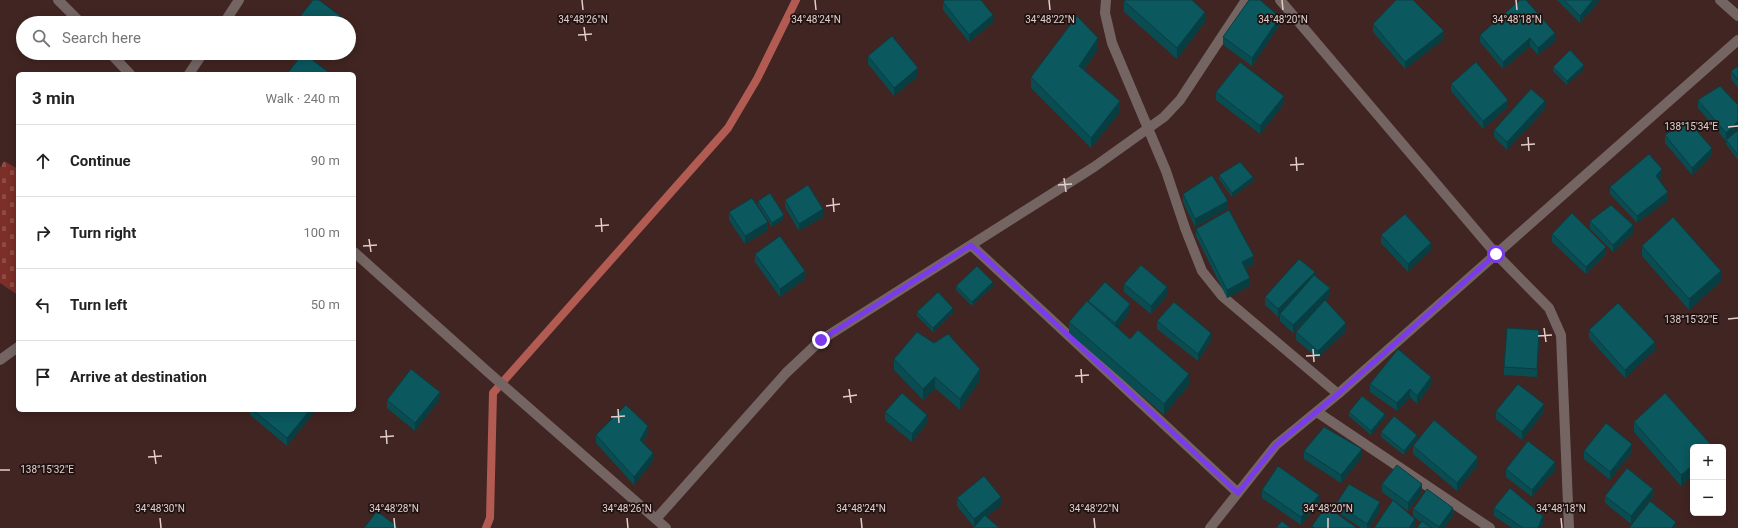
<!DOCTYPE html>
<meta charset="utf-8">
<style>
:root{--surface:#fff;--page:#f2f2f2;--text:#222;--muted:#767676;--line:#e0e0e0}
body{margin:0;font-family:Roboto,sans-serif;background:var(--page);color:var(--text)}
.controls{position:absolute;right:12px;bottom:12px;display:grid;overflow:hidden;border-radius:6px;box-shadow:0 2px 10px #0003}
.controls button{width:36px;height:36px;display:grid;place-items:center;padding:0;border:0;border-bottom:1px solid var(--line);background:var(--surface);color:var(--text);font:20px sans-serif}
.stop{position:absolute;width:12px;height:12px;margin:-9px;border:3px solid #7c3aed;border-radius:50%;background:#fff}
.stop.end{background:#7c3aed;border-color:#fff;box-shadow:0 1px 4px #0008}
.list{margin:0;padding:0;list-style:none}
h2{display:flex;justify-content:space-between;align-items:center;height:52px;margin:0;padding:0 16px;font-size:17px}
h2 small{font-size:13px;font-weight:400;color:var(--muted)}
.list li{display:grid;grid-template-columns:26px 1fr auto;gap:12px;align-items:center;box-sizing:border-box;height:72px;padding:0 16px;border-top:1px solid var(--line)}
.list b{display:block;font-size:15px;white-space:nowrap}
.list em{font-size:13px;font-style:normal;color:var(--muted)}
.icon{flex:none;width:22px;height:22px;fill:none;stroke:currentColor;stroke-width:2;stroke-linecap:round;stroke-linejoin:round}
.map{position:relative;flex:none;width:1738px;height:528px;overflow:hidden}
.search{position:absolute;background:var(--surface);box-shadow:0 2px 10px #0003;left:16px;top:16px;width:340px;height:44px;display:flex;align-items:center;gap:10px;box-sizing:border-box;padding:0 14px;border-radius:22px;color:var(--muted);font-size:15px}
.panel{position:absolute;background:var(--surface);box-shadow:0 2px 10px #0003;left:16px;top:72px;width:340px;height:340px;border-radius:6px}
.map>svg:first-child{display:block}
.cemetery{fill:url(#cemetery-stones)}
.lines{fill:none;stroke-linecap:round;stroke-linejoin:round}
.stream{stroke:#b25b53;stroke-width:8}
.minor{stroke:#746563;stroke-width:10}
.wall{fill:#094c52}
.shaded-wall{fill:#083e42}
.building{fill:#0b585f;stroke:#083e42}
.route{stroke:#7c3aed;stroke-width:5}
.ticks{fill:none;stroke:#e2cfcc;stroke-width:1.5}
.ticks-label{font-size:10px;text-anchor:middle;fill:#e2cfcc;stroke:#1f1211;stroke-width:3.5;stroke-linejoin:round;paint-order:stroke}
</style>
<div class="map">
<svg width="1738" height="528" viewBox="0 0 1738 528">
<defs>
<pattern id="cemetery-stones" width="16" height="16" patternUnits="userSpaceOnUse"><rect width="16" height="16" fill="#7c2f29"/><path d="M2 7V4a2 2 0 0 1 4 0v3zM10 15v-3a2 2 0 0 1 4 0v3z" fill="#8e4c47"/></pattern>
</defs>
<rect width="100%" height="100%" fill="#412522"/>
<path class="cemetery" d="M4,161L18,169V295L0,283V168Z"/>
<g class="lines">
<path class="stream" d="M486,528L490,518L493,393L728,128L757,79L796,0"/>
<path class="minor" d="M58,0L81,23
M1106,0L1105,13L1112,43L1166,171L1185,228L1202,271L1222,296L1338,394
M1280,0L1496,254L1549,308L1561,335L1569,528
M1720,0L1738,16
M224,23L239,0
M110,53L130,74
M189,74L203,53
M971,245L1238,493
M354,252L489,373L666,528
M0,360L18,347
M1317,412L1490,528
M656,519L786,373L821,340L1094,167L1164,117L1180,100L1246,0
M1210,528L1276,445L1338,394L1738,40"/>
</g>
<path class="wall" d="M1557,0H1600L1580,23Z
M1124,1L1205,22L1177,59L1124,12Z
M943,2L993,22L969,42L943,10Z
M1280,24L1252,66L1223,45V37Z
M1373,24L1444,39L1405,69L1373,32Z
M1480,35L1555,41L1538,55L1530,46L1503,69L1480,42Z
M1098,49L1084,70L1120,112L1091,148L1031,88V77Z
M313,53H324L319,58Z
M868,56L918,76L894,96L868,64Z
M1738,66V88L1731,79V71Z
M1553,67L1584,69L1567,85L1553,71Z
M1451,84L1508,107L1483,129L1451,91Z
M1216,92L1284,104L1260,134L1216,100Z
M1698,100L1738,105V128L1729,137L1738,130V160L1726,144V141L1698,108Z
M1545,109L1507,150L1494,137V130Z
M1665,135L1712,155L1692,175L1665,143Z
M1219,175L1253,181L1232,197L1219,179Z
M1662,177L1659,180L1668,200L1637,223L1610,194V187Z
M1183,194L1228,208L1195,227L1183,202Z
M785,200L823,217L799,231L785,207Z
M758,201L784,219L772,227L758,205Z
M729,212L768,230L745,244L729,220Z
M1590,221L1633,233L1613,252L1590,229Z
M1196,229L1254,264L1245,269L1250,286L1227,298L1196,236Z
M1552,234L1606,254L1586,274L1552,242Z
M1381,235L1431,250L1408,272L1381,243Z
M1642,246L1721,281L1689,310L1642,256Z
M755,254L805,279L780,297L755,262Z
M1315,276L1330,296L1325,301L1346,331L1318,358L1296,340V332L1313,313L1293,333L1280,321V315L1278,317L1265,305V297Z
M1124,284L1167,295L1151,314L1124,292Z
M956,286H993L972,306L956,290Z
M1088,301L1130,312L1117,328L1130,339L1189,385L1164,415L1069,333V322L1088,302Z
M917,312H953L933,332L917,316Z
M1157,321L1211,340L1198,361L1157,329Z
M1589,330L1655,350L1625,378L1589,338Z
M1539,338L1537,377L1504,375V367Z
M894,359L980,380L960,410L935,388L923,400L894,370Z
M1370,384L1431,385L1417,404L1410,397L1397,411L1370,392Z
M440,399L415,431L387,408V400Z
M250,410H316L287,446L250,415Z
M1496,411L1544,412L1522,440L1496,419Z
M885,412L927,423L912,442L885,420Z
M1349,412L1385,418L1371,435L1349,416Z
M1634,422L1693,447V475L1681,486L1634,432Z
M1381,432L1417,439L1404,455L1381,437Z
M648,433L643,443L653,461L634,485L596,443V435Z
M1413,446L1478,465L1457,491L1413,454Z
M1304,451L1362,457L1341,483L1304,459Z
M1584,451L1632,452L1610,480L1584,459Z
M1506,469L1555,470L1532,497L1506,477Z
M1382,484L1422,492L1408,511L1382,492Z
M1262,490L1319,502L1301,525L1262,498Z
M1605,496H1653L1631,524L1605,503Z
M957,498L1001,505L974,527L957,506Z
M1336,504L1380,510L1369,528H1361L1336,511Z
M1494,508L1543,524L1541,528H1512L1494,516Z
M1413,509L1453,516L1444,528H1417L1421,522L1413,516Z"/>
<path class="shaded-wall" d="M1593,0H1600L1580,23V16Z
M1205,12V22L1177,59V48Z
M993,15V22L969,42V35Z
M1280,17V24L1252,66V58Z
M1444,31V39L1405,69V62Z
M1555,33V41L1538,55V48Z
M1098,38V49L1079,77V66Z
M1530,38V46L1503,69V62Z
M319,53H324L319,58Z
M1584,65V69L1567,85V81Z
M918,68V76L894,96V88Z
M1284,96V104L1260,134V126Z
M1508,100V107L1483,129V121Z
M1120,101V112L1091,148V138Z
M1545,101V109L1507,150V142Z
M1738,121V128L1726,141V133Z
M1712,148V155L1692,175V168Z
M1662,169V177L1656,183V176Z
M1253,177V181L1232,197V193Z
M1668,192V200L1637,223V216Z
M1228,201V208L1195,227V219Z
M823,209V217L799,231V224Z
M784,215V219L772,227V223Z
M768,222V230L745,244V236Z
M1633,225V233L1613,252V245Z
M1431,243V250L1408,272V264Z
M1606,247V254L1586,274V267Z
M1254,256V264L1242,270V262Z
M805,271V279L780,297V289Z
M1721,271V281L1689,310V299Z
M1315,272V280L1278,317V309Z
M1250,278V286L1227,298V290Z
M993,282V286L972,306V302Z
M1167,287V295L1151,314V306Z
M1330,288V296L1293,333V325Z
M1130,304V312L1115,331V323Z
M953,308V312L933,332V328Z
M1346,323V331L1318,358V351Z
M1539,330V338L1537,377V369Z
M1211,333V340L1198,361V354Z
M1655,342V350L1625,378V370Z
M980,369V380L960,410V399Z
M1189,374V385L1164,415V404Z
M935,377V388L923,400V389Z
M1431,377V385L1417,404V396Z
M1410,389V397L1397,411V403Z
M440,392V399L415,431V423Z
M1544,404V412L1522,440V432Z
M310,410H316L287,446V438Z
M1385,414V418L1371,435V431Z
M927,415V423L912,442V434Z
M648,426V433L640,448V440Z
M1417,435V439L1404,455V451Z
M1632,444V452L1610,480V472Z
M1362,449V457L1341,483V475Z
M653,453V461L634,485V477Z
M1478,457V465L1457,491V483Z
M1555,462V470L1532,497V490Z
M1693,465V475L1681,486V475Z
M1422,484V492L1408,511V503Z
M1653,489V496L1631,524V516Z
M1319,495V502L1301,525V517Z
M1001,497V505L974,527V519Z
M1380,502V510L1369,528H1367V524Z
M1453,508V516L1444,528H1439V527Z
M1543,516V524L1541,528H1538Z
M1415,519V527L1414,528H1409Z
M1676,522V528H1672Z"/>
<path class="building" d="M313,0H319L344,19L341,23H295Z
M945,0H981L993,15L969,35L943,2Z
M1125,0H1192L1205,12L1177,48L1124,1Z
M1249,0H1260L1280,17L1252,58L1223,37Z
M1396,0H1413L1444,31L1405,62L1373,24Z
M1520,0H1526L1555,33L1538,48L1530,38L1503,62L1480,35Z
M1564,0H1593L1580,16Z
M1077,16L1098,38L1079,66L1120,101L1091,138L1031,77Z
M892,36L918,68L894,88L868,56Z
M1570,50L1584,65L1567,81L1553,67Z
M303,53L331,74H287Z
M1240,62L1284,96L1260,126L1216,92Z
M1476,62L1508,100L1483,121L1451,84Z
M1738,66V80L1731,71Z
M1720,86L1738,105V121L1726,133L1698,100Z
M1531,89L1545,101L1507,142L1494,130Z
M1687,120L1712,148L1692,168L1665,135Z
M1738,130V155L1726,140Z
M1649,154L1662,169L1656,176L1668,192L1637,216L1610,187Z
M1240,162L1253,177L1232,193L1219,175Z
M1212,175L1228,201L1195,219L1183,194Z
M808,185L823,209L799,224L785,200Z
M770,193L784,215L772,223L758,201Z
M752,198L768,222L745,236L729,212Z
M1611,205L1633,225L1613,245L1590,221Z
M1229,210L1254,256L1242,262L1250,278L1227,290L1196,229Z
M1572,213L1606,247L1586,267L1552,234Z
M1405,214L1431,243L1408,264L1381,235Z
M1673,217L1721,271L1689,299L1642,246Z
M780,236L805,271L780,289L755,254Z
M1299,259L1315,272L1278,309L1265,297Z
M1141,265L1167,287L1151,306L1124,284Z
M977,266L993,282L972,302L956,286Z
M1314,275L1330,288L1293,325L1280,314Z
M1105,282L1130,304L1115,323L1088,301Z
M938,292L953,308L933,328L917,312Z
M1325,300L1346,323L1318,351L1296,332Z
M1087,301L1130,339L1138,330L1189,374L1164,404L1069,322Z
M1174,302L1211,333L1198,354L1157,321Z
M1618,303L1655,342L1625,370L1589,330Z
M1507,328L1539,330L1537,369L1504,367Z
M917,332L934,343L948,334L980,369L960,399L935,377L923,389L894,359Z
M1398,349L1431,377L1417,396L1410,389L1397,403L1370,384Z
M411,369L440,392L415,423L387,400Z
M1518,384L1544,404L1522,432L1496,411Z
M902,393L927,415L912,434L885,412Z
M1665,393L1713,447H1693V465L1681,475L1634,422Z
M1362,396L1385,414L1371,431L1349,412Z
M626,405L648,426L640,440L653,453L634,477L596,435Z
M253,410H310L287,438Z
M1394,416L1417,435L1404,451L1381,432Z
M1434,420L1478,457L1457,483L1413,446Z
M1606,423L1632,444L1610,472L1584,451Z
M1324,427L1362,449L1341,475L1304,451Z
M1528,441L1555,462L1532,490L1506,469Z
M1397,465L1422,484L1408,503L1382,484Z
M1278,466L1319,495L1301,517L1262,490Z
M1627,468L1653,489L1631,516L1605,496Z
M984,476L1001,497L974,519L957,498Z
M1349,484L1380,502L1367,524L1336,504Z
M1510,488L1543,516L1538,528H1523L1494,508Z
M1427,489L1453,508L1439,527L1413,509Z
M1393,500L1415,519L1409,528H1374Z
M1650,501L1676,522L1672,528H1629Z
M1326,506L1357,528H1314L1312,526Z
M377,511L399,528H364Z
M985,515L999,528H973Z
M1282,521L1290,528H1276Z
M1422,521L1432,528H1417Z"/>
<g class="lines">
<path class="route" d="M821,340L971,245L1238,493L1276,445L1338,394L1496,254"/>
</g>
<path class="ticks" d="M582,0L583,10M815,0L816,10M1049,0L1050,10M1282,0L1283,10M1516,0L1517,10M584,27L586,41M578,35L592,34M1728,127L1738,126M1528,137L1529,151M1521,145L1535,144M1296,157L1297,171M1290,165L1304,164M1064,178L1066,192M1058,185L1072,184M833,198L834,212M826,206L840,204M601,218L602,232M595,226L609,225M369,239L371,252M363,246L377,245M1728,319L1738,318M1544,328L1546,342M1538,336L1552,335M1313,349L1314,362M1306,356L1320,355M1081,369L1082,383M1075,376L1089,375M849,389L851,403M843,397L857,395M618,409L619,423M611,417L625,416M386,430L387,444M380,437L394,436M154,450L156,464M148,457L162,456M0,470H10M160,518L161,528M394,518L395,528M627,518L628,528M861,518L862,528M1094,518L1095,528M1328,518V528M1561,518L1562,528"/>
<g class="ticks-label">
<text x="583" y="23">34°48'26"N</text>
<text x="816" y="23">34°48'24"N</text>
<text x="1050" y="23">34°48'22"N</text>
<text x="1283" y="23">34°48'20"N</text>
<text x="1517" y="23">34°48'18"N</text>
<text x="1691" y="130">138°15'34"E</text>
<text x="1691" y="323">138°15'32"E</text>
<text x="47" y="473">138°15'32"E</text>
<text x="160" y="512">34°48'30"N</text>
<text x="394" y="512">34°48'28"N</text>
<text x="627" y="512">34°48'26"N</text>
<text x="861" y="512">34°48'24"N</text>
<text x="1094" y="512">34°48'22"N</text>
<text x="1328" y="512">34°48'20"N</text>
<text x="1561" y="512">34°48'18"N</text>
</g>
</svg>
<div class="controls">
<button>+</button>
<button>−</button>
</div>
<div class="stop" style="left:1496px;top:254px"></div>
<div class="stop end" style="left:821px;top:340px"></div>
<div class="search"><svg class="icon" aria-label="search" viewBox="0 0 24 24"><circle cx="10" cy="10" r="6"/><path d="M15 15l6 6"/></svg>Search here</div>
<section class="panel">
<h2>3 min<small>Walk · 240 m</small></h2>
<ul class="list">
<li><svg class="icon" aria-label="ahead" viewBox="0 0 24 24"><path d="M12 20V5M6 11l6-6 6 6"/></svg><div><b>Continue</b></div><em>90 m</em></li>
<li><svg class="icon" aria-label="right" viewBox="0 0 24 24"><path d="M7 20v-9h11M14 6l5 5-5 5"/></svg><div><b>Turn right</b></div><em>100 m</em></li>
<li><svg class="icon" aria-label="left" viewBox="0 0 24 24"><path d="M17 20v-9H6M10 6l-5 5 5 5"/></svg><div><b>Turn left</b></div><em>50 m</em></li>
<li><svg class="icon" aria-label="arrive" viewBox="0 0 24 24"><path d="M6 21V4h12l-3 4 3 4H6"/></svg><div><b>Arrive at destination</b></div></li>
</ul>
</section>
</div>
